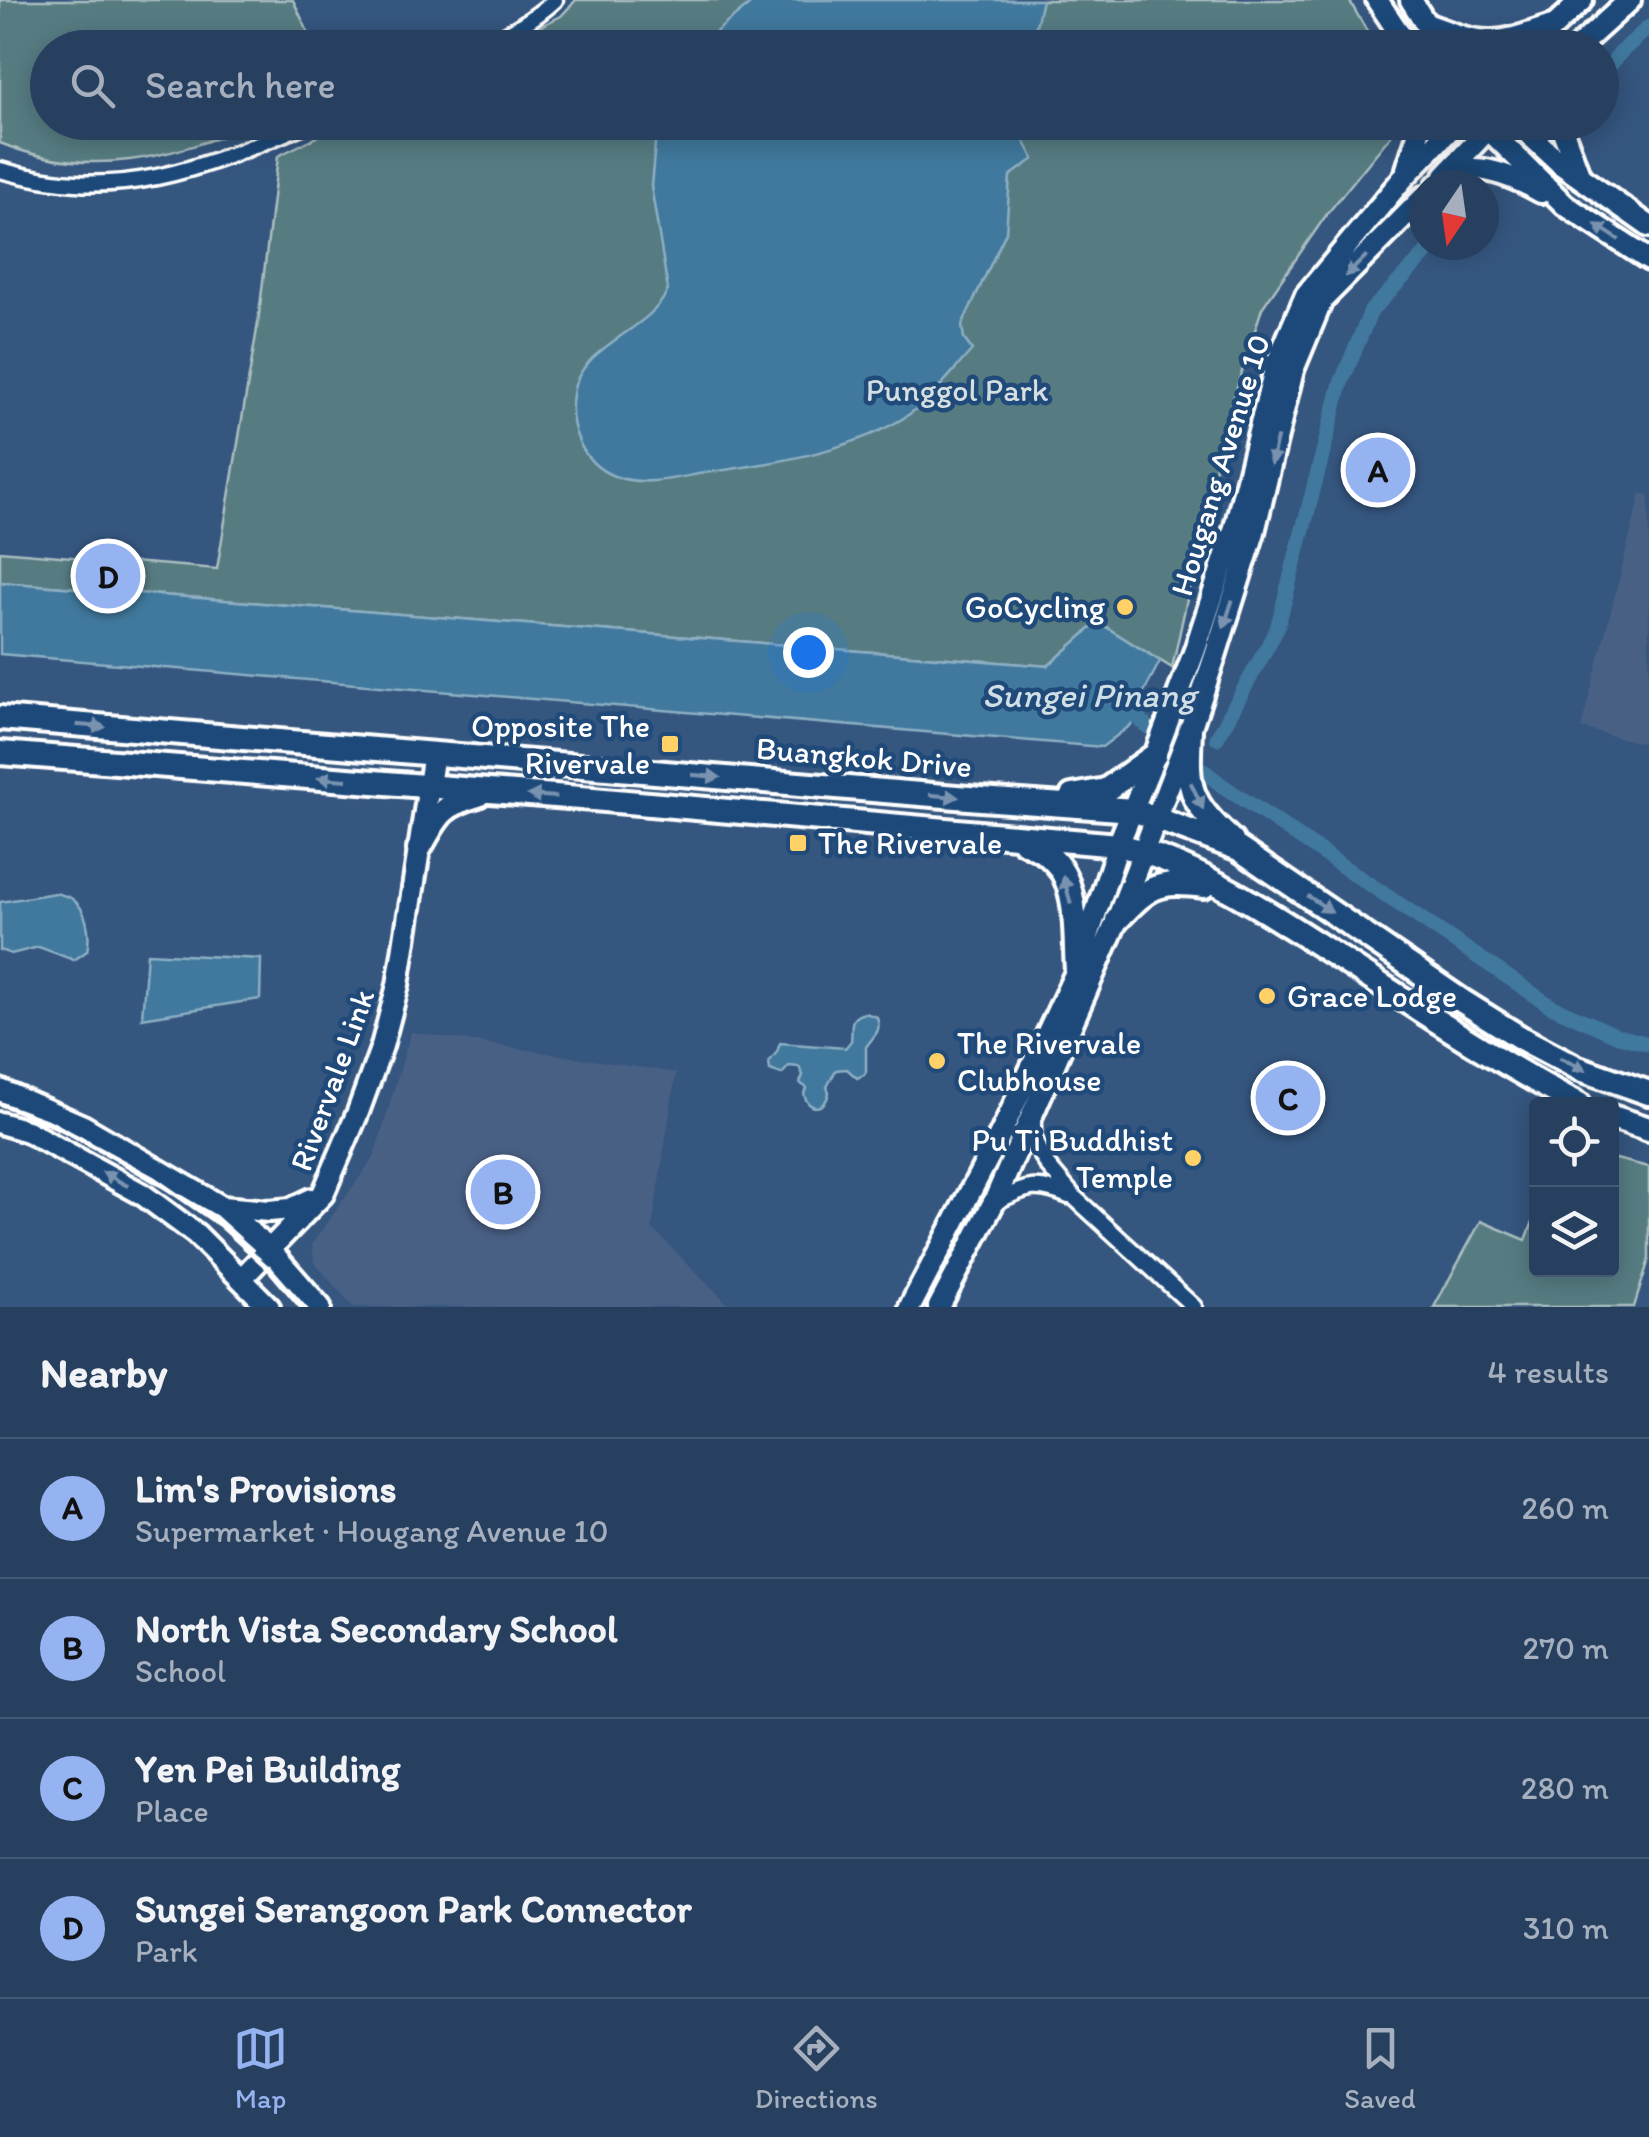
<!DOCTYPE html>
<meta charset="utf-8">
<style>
:root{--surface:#28405f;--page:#304765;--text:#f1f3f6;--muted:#a5afbd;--line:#445974;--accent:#95b2f1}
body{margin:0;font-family:Itim,sans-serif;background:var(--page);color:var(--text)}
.controls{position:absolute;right:30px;bottom:30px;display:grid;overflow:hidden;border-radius:10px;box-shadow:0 5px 25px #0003}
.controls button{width:90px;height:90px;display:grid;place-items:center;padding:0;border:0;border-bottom:2px solid var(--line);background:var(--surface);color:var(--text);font:50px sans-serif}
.compass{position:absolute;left:1409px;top:170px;width:90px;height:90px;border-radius:50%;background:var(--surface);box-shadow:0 5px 25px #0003;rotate:193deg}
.you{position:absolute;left:808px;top:652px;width:35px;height:35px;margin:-25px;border:8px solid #fff;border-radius:50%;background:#1a73e8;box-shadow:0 0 0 15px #1a73e833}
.badge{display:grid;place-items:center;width:65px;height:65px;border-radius:50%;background:var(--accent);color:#111;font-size:32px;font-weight:700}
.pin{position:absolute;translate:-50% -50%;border:5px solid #fff;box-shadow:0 2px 10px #0006}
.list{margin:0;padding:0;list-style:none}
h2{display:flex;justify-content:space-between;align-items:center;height:130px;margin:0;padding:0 40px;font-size:42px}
h2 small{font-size:32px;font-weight:400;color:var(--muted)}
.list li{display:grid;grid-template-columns:65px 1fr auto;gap:30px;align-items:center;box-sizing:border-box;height:140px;padding:0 40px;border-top:2px solid var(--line)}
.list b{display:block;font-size:38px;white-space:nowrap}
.list p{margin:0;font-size:32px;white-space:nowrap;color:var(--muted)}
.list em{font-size:32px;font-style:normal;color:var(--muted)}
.icon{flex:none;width:55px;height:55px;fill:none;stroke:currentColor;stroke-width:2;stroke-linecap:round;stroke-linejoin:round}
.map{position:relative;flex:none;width:1649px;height:1307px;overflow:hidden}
.search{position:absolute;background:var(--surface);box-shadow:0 5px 25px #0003;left:30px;right:30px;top:30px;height:110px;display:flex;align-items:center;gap:25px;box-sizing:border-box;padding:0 35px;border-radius:55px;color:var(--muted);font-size:38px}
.sheet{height:690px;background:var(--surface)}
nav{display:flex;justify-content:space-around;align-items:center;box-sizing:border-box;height:140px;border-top:2px solid var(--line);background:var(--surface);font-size:28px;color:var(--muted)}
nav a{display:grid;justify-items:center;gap:5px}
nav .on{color:var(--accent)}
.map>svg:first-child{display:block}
.built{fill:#496185}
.green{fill:#577c82;stroke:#abbec0;stroke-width:2.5}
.water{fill:#41799d;stroke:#8dafc4;stroke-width:2.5}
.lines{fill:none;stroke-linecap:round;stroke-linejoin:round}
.canal{stroke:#41799d;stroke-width:15}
.street-casing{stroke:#fff;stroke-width:21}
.secondary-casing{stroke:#fff;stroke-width:28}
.primary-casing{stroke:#fff;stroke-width:30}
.street{stroke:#1f4a7a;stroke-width:14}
.secondary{stroke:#1f4a7a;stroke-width:20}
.primary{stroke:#1f4a7a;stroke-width:22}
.rail{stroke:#fff;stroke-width:5}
.oneway{fill:#7992af}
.poi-dot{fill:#ffd166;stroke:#1f4a7a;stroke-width:4}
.labels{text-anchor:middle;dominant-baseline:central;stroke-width:9;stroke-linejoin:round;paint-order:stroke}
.park-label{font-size:32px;fill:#d5dee0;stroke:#1f4a7a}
.street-label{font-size:32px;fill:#fff;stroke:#1f4a7a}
.poi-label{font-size:32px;fill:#fff;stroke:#1f4a7a;text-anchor:end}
.water-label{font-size:35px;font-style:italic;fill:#d0dee6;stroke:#1f4a7a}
</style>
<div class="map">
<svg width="1649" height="1307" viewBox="0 0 1649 1307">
<rect width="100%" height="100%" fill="#35567f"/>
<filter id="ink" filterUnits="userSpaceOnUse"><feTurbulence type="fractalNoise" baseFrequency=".01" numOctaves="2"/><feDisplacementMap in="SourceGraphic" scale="20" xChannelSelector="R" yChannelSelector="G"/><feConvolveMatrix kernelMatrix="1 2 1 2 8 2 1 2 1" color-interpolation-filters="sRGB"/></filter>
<g filter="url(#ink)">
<path class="built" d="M1641,493L1649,495V745L1581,728Z
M411,1032L676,1073L652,1228L731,1307H353L314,1262L312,1244L374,1157Z"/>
<path class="green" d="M0,0H293L315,47L48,48V122L256,123C169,158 91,180 0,143Z
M576,0H1349L1376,47L497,48L561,16Z
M345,123H1396L1392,134L1327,214L1262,308L1225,425L1172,668L1098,622L1048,666L0,582V551L217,569L258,323L278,156Z
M1612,1158L1649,1167V1259L1634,1307H1434L1481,1221L1526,1240L1536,1214V1270H1612Z"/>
<path class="water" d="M755,0H1042L1031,47H697Z
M657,123H1014L1034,159L1010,176L1006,232L962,325L964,339L972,350C951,373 929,403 902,419C845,453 769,464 704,473C676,478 642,487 614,476C581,463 568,426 573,394C579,345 650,332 668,290L651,186Z
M0,582L1048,666L1098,622L1160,661L1139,702L1131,725L1102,747L0,654Z
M55,893C56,893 70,897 71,898C87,908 91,934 87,951L74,960L39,947L11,954L0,950V902Z
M147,953L261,959L260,999L142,1018Z
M865,1013L877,1017C882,1032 874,1035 866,1047V1072L864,1075L857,1078L847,1069L836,1070L827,1087L829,1092C826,1111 807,1112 804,1093L807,1088L800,1083L803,1075L799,1067L789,1066L782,1074L770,1070L769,1062L777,1052L780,1043L845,1048L851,1041C853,1027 847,1017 865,1013Z"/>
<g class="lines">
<path class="canal" d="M1602,75L1622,51L1649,27
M1134,715L1148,727
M1217,738L1277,629L1341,383L1371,311L1434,245
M1200,768L1223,786L1551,1006L1618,1036L1649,1044"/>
<defs>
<path id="street" d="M481,48C508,34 533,20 555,0
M0,170C121,204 201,169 311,122
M1033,1119V1136L1039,1151L1048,1166L1075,1198L1194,1307
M993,1203C1026,1188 1033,1181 1069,1196"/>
<path id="secondary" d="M1377,0L1409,48
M1411,0L1426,24L1446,48
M1426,24C1446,31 1468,41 1489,41C1510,42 1532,32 1552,26
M1531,48L1582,0
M1577,48L1630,0
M1481,122L1565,205L1649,260
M1516,122L1561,164L1649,226
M1563,122V131L1580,177
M1407,169L1422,122
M1445,175L1495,122
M1437,185C1446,180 1456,172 1465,170C1487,165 1522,181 1541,192
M0,1090L83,1126L222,1207L271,1251L320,1307
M0,1123L27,1131L142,1194L196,1234L269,1307
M222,1207L269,1211L291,1209L312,1199
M242,1278L323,1194L358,1112L382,1046L398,985L434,753
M910,1307L1001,1133L1077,970L1118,845L1155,755L1195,650L1235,527L1276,365L1306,295L1405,176L1457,122
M939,1307L995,1200L1117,920L1190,730L1215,656L1254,532L1293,370L1322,300L1424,197"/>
<path id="primary" d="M0,718L981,799L1133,810L1239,849L1462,1001L1521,1038L1578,1068L1649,1093
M1190,730C1187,788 1187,800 1232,841
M0,753L593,799L1118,845C1197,864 1268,912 1336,956C1416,1007 1495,1061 1579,1104
M1072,796L1106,790L1155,755
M1023,841C1031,846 1043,850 1050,857C1080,882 1074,934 1077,970
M419,849C438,816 440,806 478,795
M1117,920C1149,886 1157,880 1204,886
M1612,1117L1649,1129"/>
</defs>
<use href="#street" class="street-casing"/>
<use href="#secondary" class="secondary-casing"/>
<use href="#primary" class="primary-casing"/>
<use href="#street" class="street"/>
<use href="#secondary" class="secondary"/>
<use href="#primary" class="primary"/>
<path class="rail" d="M0,1104L49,1122L154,1179L220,1225L268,1268L301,1307"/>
</g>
<defs><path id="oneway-solid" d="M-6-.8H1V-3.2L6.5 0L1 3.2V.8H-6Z" transform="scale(2.5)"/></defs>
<g class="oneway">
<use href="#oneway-solid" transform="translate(1607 232) rotate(-147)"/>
<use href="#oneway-solid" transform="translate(1356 266) rotate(135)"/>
<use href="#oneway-solid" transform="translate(1274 451) rotate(103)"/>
<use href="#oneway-solid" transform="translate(1228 614) rotate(108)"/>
<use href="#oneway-solid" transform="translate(91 726) rotate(5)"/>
<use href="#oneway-solid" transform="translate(706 776) rotate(5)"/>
<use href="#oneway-solid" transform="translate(332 779) rotate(-176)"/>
<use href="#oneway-solid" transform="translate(542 796) rotate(-176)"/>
<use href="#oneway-solid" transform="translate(944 796) rotate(5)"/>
<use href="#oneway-solid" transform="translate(1197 796) rotate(65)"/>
<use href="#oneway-solid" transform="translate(1067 890) rotate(-105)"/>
<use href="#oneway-solid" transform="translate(1320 904) rotate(34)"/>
<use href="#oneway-solid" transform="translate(1573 1064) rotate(25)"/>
<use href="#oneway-solid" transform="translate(115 1179) rotate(-151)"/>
</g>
</g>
<g class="poi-dot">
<circle cx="1125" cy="607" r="10"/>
<rect x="660" y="734" width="20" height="20" rx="5"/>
<rect x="788" y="833" width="20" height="20" rx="5"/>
<circle cx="1267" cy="996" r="10"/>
<circle cx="937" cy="1061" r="10"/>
<circle cx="1193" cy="1158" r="10"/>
</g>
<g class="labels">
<g class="park-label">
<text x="957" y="390">Punggol Park</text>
</g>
<g class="street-label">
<text transform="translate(1220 465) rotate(-73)">Hougang Avenue 10</text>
<text transform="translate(864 757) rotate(5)">Buangkok Drive</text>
<text transform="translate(332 1080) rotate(-70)">Rivervale Link</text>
</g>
<g class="poi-label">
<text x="1105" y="607">GoCycling</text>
<text x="650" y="726">Opposite The<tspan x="650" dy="37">Rivervale</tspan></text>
<text x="818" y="843" text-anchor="start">The Rivervale</text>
<text x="1287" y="996" text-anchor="start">Grace Lodge</text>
<text x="957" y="1043" text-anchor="start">The Rivervale<tspan x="957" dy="37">Clubhouse</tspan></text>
<text x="1173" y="1140">Pu Ti Buddhist<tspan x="1173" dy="37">Temple</tspan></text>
</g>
<g class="water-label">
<text x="1089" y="695">Sungei Pinang</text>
</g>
</g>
</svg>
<div class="controls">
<button><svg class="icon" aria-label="locate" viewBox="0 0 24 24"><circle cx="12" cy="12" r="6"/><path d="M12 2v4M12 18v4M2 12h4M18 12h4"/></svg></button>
<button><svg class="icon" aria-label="layers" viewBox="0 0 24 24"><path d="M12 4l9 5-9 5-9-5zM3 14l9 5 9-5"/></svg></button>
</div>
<svg class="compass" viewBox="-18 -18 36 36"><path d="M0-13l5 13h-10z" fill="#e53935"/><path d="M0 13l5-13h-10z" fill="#a5afbd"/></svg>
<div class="you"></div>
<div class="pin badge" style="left:1378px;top:470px">A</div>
<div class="pin badge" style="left:503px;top:1192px">B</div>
<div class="pin badge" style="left:1288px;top:1098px">C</div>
<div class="pin badge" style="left:108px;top:576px">D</div>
<div class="search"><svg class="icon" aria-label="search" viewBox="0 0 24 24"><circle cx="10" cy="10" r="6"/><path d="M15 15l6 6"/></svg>Search here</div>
</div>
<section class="sheet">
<h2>Nearby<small>4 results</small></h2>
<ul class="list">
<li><span class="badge">A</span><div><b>Lim's Provisions</b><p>Supermarket · Hougang Avenue 10</p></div><em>260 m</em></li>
<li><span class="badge">B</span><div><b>North Vista Secondary School</b><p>School</p></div><em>270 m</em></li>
<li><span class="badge">C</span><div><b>Yen Pei Building</b><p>Place</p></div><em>280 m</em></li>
<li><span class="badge">D</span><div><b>Sungei Serangoon Park Connector</b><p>Park</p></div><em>310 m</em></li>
</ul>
</section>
<nav>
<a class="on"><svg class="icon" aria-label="map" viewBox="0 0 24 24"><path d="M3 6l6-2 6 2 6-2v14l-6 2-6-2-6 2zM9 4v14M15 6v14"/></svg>Map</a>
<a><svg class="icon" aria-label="directions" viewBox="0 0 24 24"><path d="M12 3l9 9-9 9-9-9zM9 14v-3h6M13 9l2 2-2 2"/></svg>Directions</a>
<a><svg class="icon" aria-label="saved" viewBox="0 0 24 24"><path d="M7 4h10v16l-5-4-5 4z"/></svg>Saved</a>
</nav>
